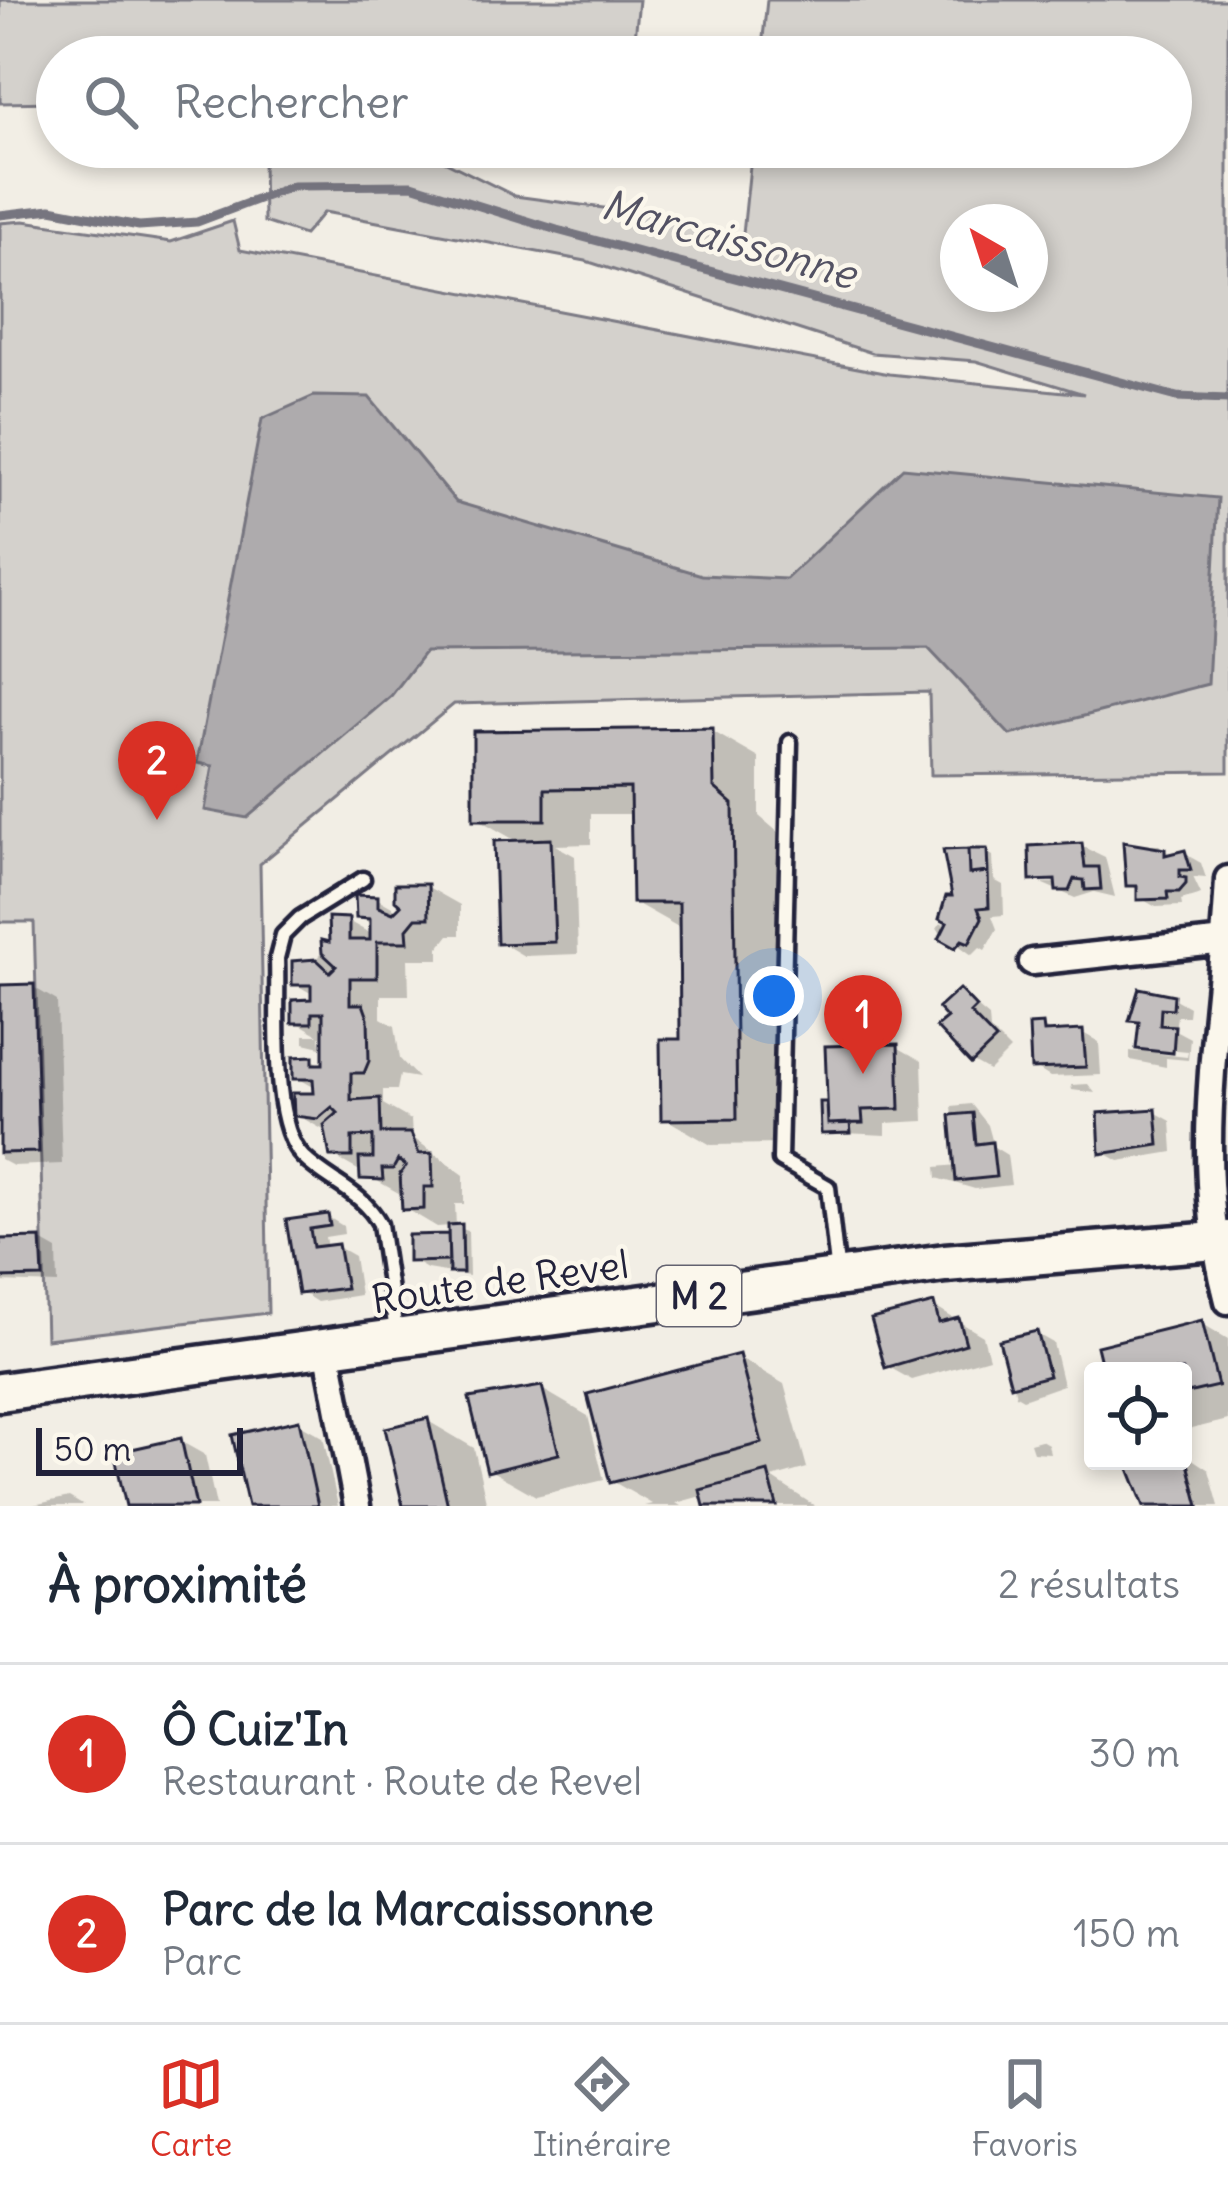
<!DOCTYPE html>
<html lang="fr">
<meta charset="utf-8">
<style>
:root{--surface:#fff;--page:#f6f6f7;--text:#1f2937;--muted:#747a83;--line:#e0e1e3;--accent:#d93025}
body{margin:0;font-family:Delius,sans-serif;background:var(--page);color:var(--text)}
.controls{position:absolute;right:36px;bottom:36px;display:grid;overflow:hidden;border-radius:12px;box-shadow:0 6px 18px #0003}
.controls button{width:108px;height:108px;display:grid;place-items:center;padding:0;border:0;border-bottom:3px solid var(--line);background:var(--surface);color:var(--text);font:60px sans-serif}
.compass{position:absolute;left:940px;top:204px;width:108px;height:108px;border-radius:50%;background:var(--surface);box-shadow:0 6px 18px #0003;rotate:321deg}
.scale{position:absolute;left:36px;bottom:30px;width:207px;box-sizing:border-box;padding-left:12px;border:6px solid #22223b;border-top:0;font-size:33px;line-height:42px;white-space:nowrap;color:#22223b;-webkit-text-stroke:9px #fbf7ec;paint-order:stroke}
.you{position:absolute;left:774px;top:996px;width:42px;height:42px;margin:-30px;border:9px solid #fff;border-radius:50%;background:#1a73e8;box-shadow:0 0 0 18px #1a73e833}
.badge{display:grid;place-items:center;width:78px;height:78px;border-radius:50%;background:var(--accent);color:#fff;font-size:39px;font-weight:700}
.pin{position:absolute;translate:-50% -99px;filter:drop-shadow(0 3px 6px #0008)}
.pin::after{content:'';position:absolute;top:63px;width:42px;height:36px;background:inherit;clip-path:polygon(0 0,100% 0,50% 100%)}
.list{margin:0;padding:0;list-style:none}
h2{display:flex;justify-content:space-between;align-items:center;height:156px;margin:0;padding:0 48px;font-size:51px}
h2 small{font-size:39px;font-weight:400;color:var(--muted)}
.list li{display:grid;grid-template-columns:78px 1fr auto;gap:36px;align-items:center;box-sizing:border-box;height:180px;padding:0 48px;border-top:3px solid var(--line)}
.list b{display:block;font-size:45px;white-space:nowrap}
.list p{margin:0;font-size:39px;white-space:nowrap;color:var(--muted)}
.list em{font-size:39px;font-style:normal;color:var(--muted)}
.icon{flex:none;width:66px;height:66px;fill:none;stroke:currentColor;stroke-width:2;stroke-linecap:round;stroke-linejoin:round}
.map{position:relative;flex:none;width:1228px;height:1506px;overflow:hidden}
.search{position:absolute;background:var(--surface);box-shadow:0 6px 18px #0003;left:36px;right:36px;top:36px;height:132px;display:flex;align-items:center;gap:30px;box-sizing:border-box;padding:0 42px;border-radius:66px;color:var(--muted);font-size:45px}
.sheet{height:516px;background:var(--surface)}
nav{display:flex;justify-content:space-around;align-items:center;box-sizing:border-box;height:168px;border-top:3px solid var(--line);background:var(--surface);font-size:33px;color:var(--muted)}
nav a{display:grid;justify-items:center;gap:6px}
nav .on{color:var(--accent)}
.map>svg:first-child{display:block}
.green{fill:#d4d1cc;stroke:#7b7a84;stroke-width:3;fill-rule:evenodd}
.water{fill:#aeabad;stroke:#76747f;stroke-width:3}
.shadow{fill:#0003;fill-rule:evenodd}
.lines{fill:none;stroke-linecap:round;stroke-linejoin:round}
.stream{stroke:#76747f;stroke-width:9}
.building{fill:#c2bebe;stroke:#22223b;stroke-width:3}
.lane-casing{stroke:#22223b;stroke-width:21}
.street-casing{stroke:#22223b;stroke-width:33}
.primary-casing{stroke:#22223b;stroke-width:45}
.lane{stroke:#fbf7ec;stroke-width:12}
.street{stroke:#fbf7ec;stroke-width:24}
.primary{stroke:#fbf7ec;stroke-width:36}
.labels{text-anchor:middle;dominant-baseline:central;stroke-width:9;stroke-linejoin:round;paint-order:stroke}
.shield{fill:#fbf7ec;stroke:#636270;stroke-width:3}
.shield-label{font-size:36px;font-weight:bold;fill:#22223b}
.street-label{font-size:39px;fill:#22223b;stroke:#fbf7ec}
.water-label{font-size:42px;font-style:italic;fill:#535263;stroke:#fbf7ec}
</style>
<div class="map">
<svg width="1228" height="1506" viewBox="0 0 1228 1506">
<rect width="100%" height="100%" fill="#f2eee5"/>
<filter id="ink" filterUnits="userSpaceOnUse"><feTurbulence type="fractalNoise" baseFrequency=".00833" numOctaves="2"/><feDisplacementMap in="SourceGraphic" scale="24" xChannelSelector="R" yChannelSelector="G"/><feConvolveMatrix kernelMatrix="1 2 1 2 8 2 1 2 1" color-interpolation-filters="sRGB"/></filter>
<g filter="url(#ink)">
<path class="green" d="M0,0H639L633,57H57V102L0,103Z
M767,0H1228V772L931,775L929,692L454,704L260,864L268,1313L46,1339L34,922H0V223L24,221L171,242L233,221L240,250L889,374L1084,394L976,361L872,353L586,261L324,212L304,235L264,222L263,158L440,159L515,196L655,215L742,243L752,147H1171V57H761ZM958,222H1030V294H958Z"/>
<path class="water" d="M314,396L369,397L456,502L702,575L786,579L903,468L1218,498L1208,684L1010,735L928,648L425,652L391,696L247,818L205,810L213,766L197,763L262,419Z"/>
<path class="shadow" d="M712,731L759,758V816L779,833L782,1144L711,1145L664,1118L683,1041L682,929L634,902V814H591V844L555,845L575,856L578,954L524,956L500,942L520,843L476,818V734Z
M1126,845H1159L1172,856L1185,854L1201,863L1206,878L1193,877L1201,894L1181,900L1182,906L1156,907L1140,898V891L1129,884Z
M1082,846L1105,857L1115,897L1094,892L1075,898L1041,883H1070V877L1033,879Z
M986,852L993,856L994,880L1003,885L1004,915L992,916L997,929L985,950L980,947L972,955L936,929L940,923L951,928L956,899Z
M428,887L460,905V935H449L439,948V959H408L409,995H381V1018L395,1026L400,1059L418,1078L400,1075L397,1090H383V1104L411,1120L412,1137L464,1175V1204H455L456,1227L468,1231L469,1276L427,1269L411,1260L452,1240L451,1226L437,1227L405,1208L404,1196L333,1156L329,1133L297,1115L317,1096V1089L296,1077L312,1059L326,1068V1039L320,1036L321,1047L304,1043V1035H319L295,1021L315,1002L314,995L295,984L348,921L373,935V925L359,917L378,899L399,911Z
M33,987L57,1001L62,1164L13,1166L0,1159V988Z
M959,992L989,1017L990,1030L1010,1050L989,1071L973,1062L951,1018Z
M1173,998L1189,1007L1188,1016H1177L1175,1030L1190,1038L1188,1060L1166,1058V1067L1130,1060V1051L1139,1052L1141,1025L1133,1020ZM1146,1047L1188,1051L1187,1057L1160,1054Z
M1042,1027L1054,1034L1083,1033L1099,1042L1101,1075L1050,1077L1034,1067Z
M897,1047L922,1061L924,1121L886,1123V1135L824,1132L826,1105L830,1108Z
M1088,1084L1095,1093L1072,1090L1071,1085Z
M971,1104L988,1125L994,1147L1007,1155L1011,1185L975,1189L937,1178L936,1167L958,1165L952,1106Z
M1155,1112L1171,1121L1173,1152L1119,1161L1103,1152Z
M328,1217L343,1226L344,1234L325,1237L327,1248L338,1247L354,1256L360,1295L317,1302L301,1292L290,1223Z
M41,1241L57,1250L58,1284L0,1282V1242Z
M933,1306L983,1336L989,1358L912,1380L887,1366Z
M1201,1323L1228,1339V1420L1183,1431V1371H1106Z
M1037,1334L1053,1343L1063,1385L1023,1399L1016,1395L1003,1343Z
M738,1357L784,1384L807,1468L772,1478L815,1506H707L705,1495L676,1503L681,1506H644L652,1504L612,1481Z
M542,1389L588,1416L604,1480L536,1496L490,1470Z
M428,1421L474,1448L487,1506H406Z
M298,1423L323,1437L338,1506H251Z
M1041,1440L1048,1444L1050,1453L1033,1452L1030,1443Z
M180,1441L205,1455L216,1506H129Z
M1183,1453L1209,1470L1219,1506H1146L1183,1461Z
M69,1497L84,1506H29Z"/>
<g class="lines">
<path class="stream" d="M0,215L51,209L139,226L197,222L293,186L412,185L557,230L1177,397L1228,399"/>
</g>
<path class="building" d="M713,728L714,787L733,804L737,1119L661,1120L660,1039H680L679,903H632L630,788L545,789V820H473V731Z
M551,839L555,942L497,944L494,841Z
M1123,842L1165,849V855L1185,850L1191,870H1180V877L1186,878V884L1179,892H1167L1168,899L1137,900V886H1126Z
M1082,843L1085,867H1099L1101,889L1085,890L1084,880L1074,879L1069,891H1056L1055,880L1030,881L1029,846Z
M968,849L969,874L988,872L989,907L978,908L982,918L969,943L962,940L955,948L939,939L947,923L939,919L946,896H952L943,850Z
M968,849H987L988,872L969,874Z
M395,884H428L429,918H416L407,929L408,942H377V978H350V1004H363L368,1018L369,1061L364,1073H351V1100L380,1098L381,1133H411L419,1154L432,1153L433,1187H424V1209L402,1210L400,1174L406,1166L398,1160L393,1169H382L383,1180L360,1179L359,1158H373V1136L352,1137V1157H330L324,1125L338,1113L332,1107L318,1119L294,1116L293,1093H314L313,1079H293V1057L313,1056V1064H323V1013H312V1023H292V1000L311,999V985H292V961L316,959L330,972L336,966L322,953L321,940L329,942L328,917L349,918V940H370V919L356,918L355,895L378,896V907L393,913L401,905L395,900Z
M34,984L39,1152L0,1153V985Z
M1139,988L1174,995L1173,1009L1161,1008L1160,1025L1175,1026L1173,1053L1136,1049L1139,1022L1129,1021Z
M959,989L976,1007L970,1013L996,1040L971,1064L936,1027L947,1018L938,1008Z
M1043,1024L1044,1032L1083,1030L1086,1067L1031,1069L1029,1025Z
M898,1044L900,1109L862,1110L863,1123L828,1124L825,1046Z
M820,1102H827L828,1124L850,1123L851,1133L821,1134Z
M1156,1109L1159,1145L1100,1154L1098,1113Z
M973,1113L976,1144L992,1142L996,1177L956,1181L950,1115Z
M328,1214L330,1226L310,1229L313,1247L338,1244L346,1288L298,1294L286,1220Z
M462,1224L463,1273H449L448,1225Z
M448,1234L449,1261L408,1262V1235Z
M41,1238L43,1277L0,1278V1239Z
M934,1303L939,1323L959,1318L966,1344L885,1368L871,1319Z
M1202,1320L1218,1386L1183,1394V1371H1103L1097,1346Z
M1037,1331L1049,1376L1011,1386L999,1340Z
M739,1354L762,1443L610,1483L587,1394Z
M542,1386L559,1454L487,1472L469,1398Z
M428,1418L448,1506H403L385,1428Z
M299,1420L318,1506H248L232,1435Z
M181,1438L196,1506H126L114,1453Z
M1185,1452L1199,1506H1144L1126,1461H1183Z
M768,1472L777,1506H704L700,1490Z"/>
<g class="lines">
<defs>
<path id="lane" d="M790,742L780,1160L828,1187L838,1275
M363,879L300,918L283,935L277,958C279,1008 269,1122 303,1157C328,1182 362,1191 380,1224L396,1331"/>
<path id="street" d="M1228,879C1221,1027 1189,1154 1228,1301
M1032,962L1225,941
M327,1348L357,1506"/>
<path id="primary" d="M0,1392L945,1263L1228,1240"/>
</defs>
<use href="#lane" class="lane-casing"/>
<use href="#street" class="street-casing"/>
<use href="#primary" class="primary-casing"/>
<use href="#lane" class="lane"/>
<use href="#street" class="street"/>
<use href="#primary" class="primary"/>
</g>
</g>
<g class="labels">
<rect class="shield" x="657" y="1266" width="84" height="60" rx="9"/>
<g class="shield-label">
<text x="699" y="1296">M 2</text>
</g>
<g class="street-label">
<text transform="translate(500 1282) rotate(-8)">Route de Revel</text>
</g>
<g class="water-label">
<text transform="translate(729 239) rotate(16)">Marcaissonne</text>
</g>
</g>
</svg>
<div class="controls">
<button><svg class="icon" aria-label="locate" viewBox="0 0 24 24"><circle cx="12" cy="12" r="6"/><path d="M12 2v4M12 18v4M2 12h4M18 12h4"/></svg></button>
</div>
<svg class="compass" viewBox="-18 -18 36 36"><path d="M0-13l5 13h-10z" fill="#e53935"/><path d="M0 13l5-13h-10z" fill="#747a83"/></svg>
<div class="scale">50 m</div>
<div class="you"></div>
<div class="pin badge" style="left:863px;top:1074px">1</div>
<div class="pin badge" style="left:157px;top:820px">2</div>
<div class="search"><svg class="icon" aria-label="search" viewBox="0 0 24 24"><circle cx="10" cy="10" r="6"/><path d="M15 15l6 6"/></svg>Rechercher</div>
</div>
<section class="sheet">
<h2>À proximité<small>2 résultats</small></h2>
<ul class="list">
<li><span class="badge">1</span><div><b>Ô Cuiz'In</b><p>Restaurant · Route de Revel</p></div><em>30 m</em></li>
<li><span class="badge">2</span><div><b>Parc de la Marcaissonne</b><p>Parc</p></div><em>150 m</em></li>
</ul>
</section>
<nav>
<a class="on"><svg class="icon" aria-label="map" viewBox="0 0 24 24"><path d="M3 6l6-2 6 2 6-2v14l-6 2-6-2-6 2zM9 4v14M15 6v14"/></svg>Carte</a>
<a><svg class="icon" aria-label="directions" viewBox="0 0 24 24"><path d="M12 3l9 9-9 9-9-9zM9 14v-3h6M13 9l2 2-2 2"/></svg>Itinéraire</a>
<a><svg class="icon" aria-label="saved" viewBox="0 0 24 24"><path d="M7 4h10v16l-5-4-5 4z"/></svg>Favoris</a>
</nav>
